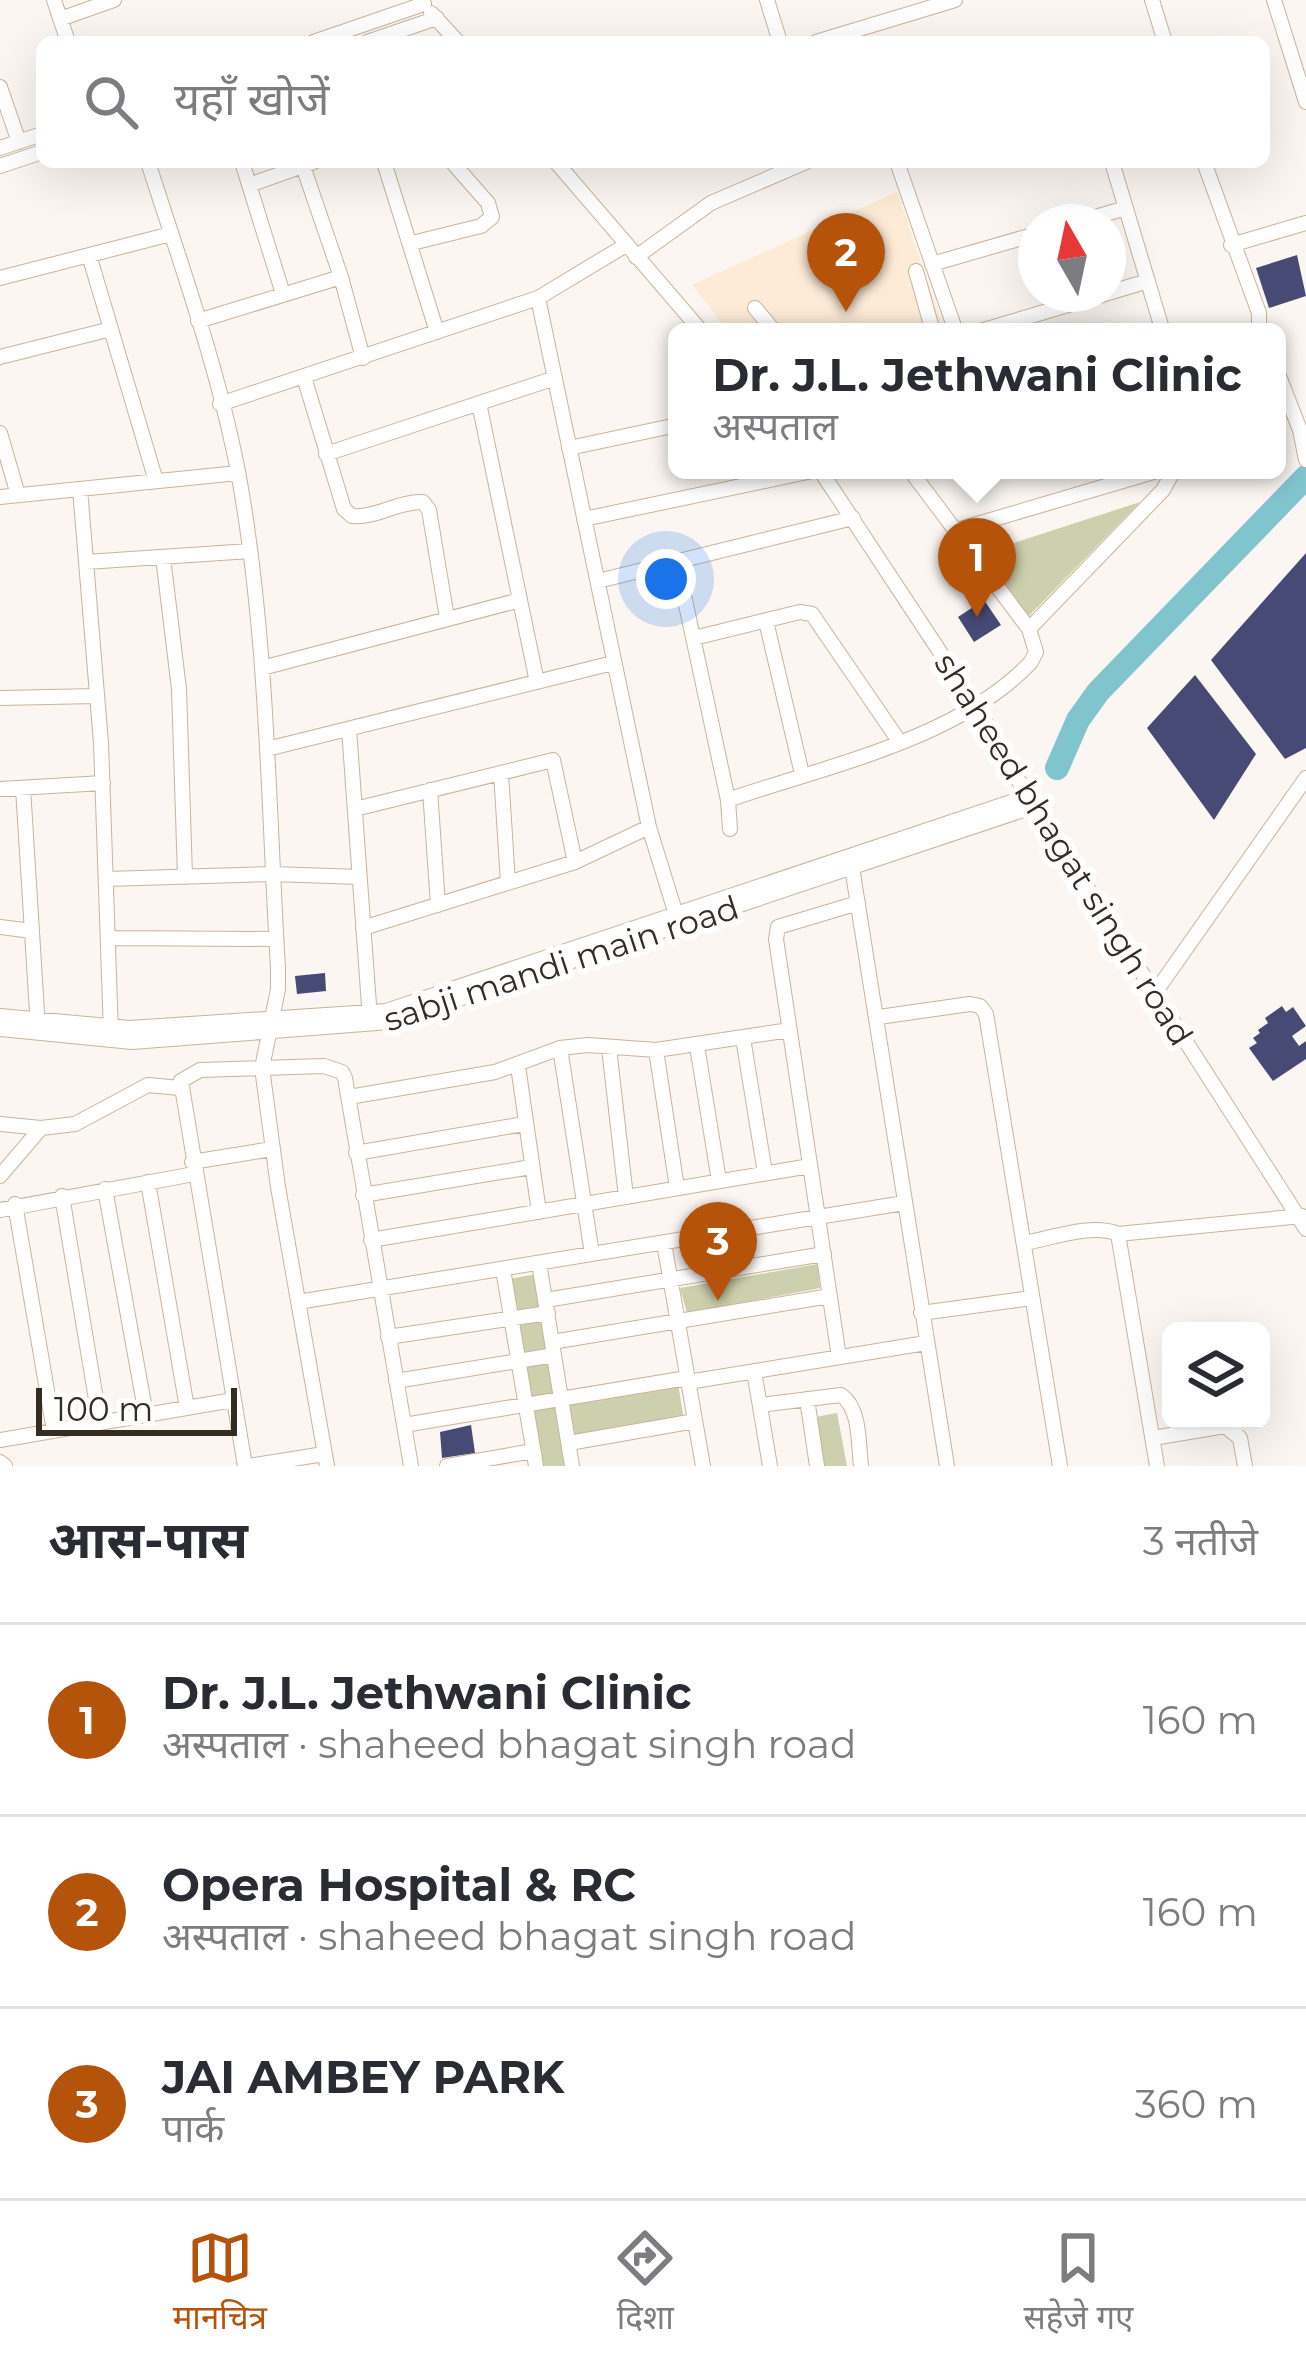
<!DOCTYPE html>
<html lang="hi">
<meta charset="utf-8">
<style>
:root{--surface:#fff;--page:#f7f7f7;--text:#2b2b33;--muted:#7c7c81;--line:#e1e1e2;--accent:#b45309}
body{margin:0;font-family:Montserrat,"Noto Sans Devanagari",sans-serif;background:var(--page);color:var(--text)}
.controls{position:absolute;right:36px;bottom:36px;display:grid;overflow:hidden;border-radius:18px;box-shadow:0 12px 48px #0002}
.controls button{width:108px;height:108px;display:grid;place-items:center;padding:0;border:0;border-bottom:3px solid var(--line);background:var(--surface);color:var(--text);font:60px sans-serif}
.compass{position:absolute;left:1018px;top:204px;width:108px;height:108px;border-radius:50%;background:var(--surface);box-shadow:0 12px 48px #0002;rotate:351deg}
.scale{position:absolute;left:36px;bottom:30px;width:201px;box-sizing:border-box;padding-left:12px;border:6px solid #362d22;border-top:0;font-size:33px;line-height:42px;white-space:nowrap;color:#362d22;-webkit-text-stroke:9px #fff;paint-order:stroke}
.you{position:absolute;left:666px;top:579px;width:42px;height:42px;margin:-30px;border:9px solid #fff;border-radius:50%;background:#1a73e8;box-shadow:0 0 0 18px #1a73e833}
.badge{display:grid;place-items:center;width:78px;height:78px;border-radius:50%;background:var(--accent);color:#fff;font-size:39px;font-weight:700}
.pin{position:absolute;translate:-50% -99px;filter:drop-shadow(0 3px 6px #0008)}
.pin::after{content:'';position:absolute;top:63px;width:42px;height:36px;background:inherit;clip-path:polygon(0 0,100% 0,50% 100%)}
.popup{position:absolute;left:668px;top:323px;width:618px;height:156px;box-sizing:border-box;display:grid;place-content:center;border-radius:18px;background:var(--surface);filter:drop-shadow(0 3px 9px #0005);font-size:39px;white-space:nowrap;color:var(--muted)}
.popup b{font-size:45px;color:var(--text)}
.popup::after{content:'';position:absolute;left:50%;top:100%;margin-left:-24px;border:24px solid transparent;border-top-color:var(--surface)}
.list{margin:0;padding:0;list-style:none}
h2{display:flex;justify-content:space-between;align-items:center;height:156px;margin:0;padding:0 48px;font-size:51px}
h2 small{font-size:39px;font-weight:400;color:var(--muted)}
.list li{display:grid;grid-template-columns:78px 1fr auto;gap:36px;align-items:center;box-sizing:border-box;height:192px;padding:0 48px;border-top:3px solid var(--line)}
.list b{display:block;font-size:45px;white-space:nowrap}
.list p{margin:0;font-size:39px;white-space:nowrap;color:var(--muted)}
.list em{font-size:39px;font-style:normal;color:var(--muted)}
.icon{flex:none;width:66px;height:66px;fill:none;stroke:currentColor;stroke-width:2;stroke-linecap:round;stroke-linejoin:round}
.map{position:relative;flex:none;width:1306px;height:1466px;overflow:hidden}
.search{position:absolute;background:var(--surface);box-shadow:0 12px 48px #0002;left:36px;right:36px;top:36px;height:132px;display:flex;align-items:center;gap:30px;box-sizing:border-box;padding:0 42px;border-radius:18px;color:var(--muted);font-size:45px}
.sheet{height:732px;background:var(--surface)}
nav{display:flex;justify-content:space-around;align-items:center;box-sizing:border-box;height:168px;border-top:3px solid var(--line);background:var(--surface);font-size:33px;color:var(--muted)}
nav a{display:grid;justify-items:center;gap:6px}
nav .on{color:var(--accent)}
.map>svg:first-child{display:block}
.built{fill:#fdebd7}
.green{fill:#ccd0ac}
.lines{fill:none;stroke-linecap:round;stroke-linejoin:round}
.river{stroke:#80c4ce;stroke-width:24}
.building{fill:#474a75}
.minor-casing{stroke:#cbb399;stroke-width:16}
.minor{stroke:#fff;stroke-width:14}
.labels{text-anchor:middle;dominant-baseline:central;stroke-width:12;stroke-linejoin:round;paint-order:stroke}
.street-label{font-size:33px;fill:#362d22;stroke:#fff}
</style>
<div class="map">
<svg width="1306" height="1466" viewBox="0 0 1306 1466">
<rect width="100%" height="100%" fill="#fbf6f1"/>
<path class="built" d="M897,192L945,332H748L741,325L729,332L692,285Z"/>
<path class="green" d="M1140,502L1024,621L977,555Z
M818,1264L820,1288L687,1313L680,1288Z
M537,1274L568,1466H539L509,1279Z
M678,1384L684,1420L574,1438L568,1402Z
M837,1413L847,1466H819L810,1418Z"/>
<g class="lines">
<path class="river" d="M1057,768L1078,720L1098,692L1306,477"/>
</g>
<path class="building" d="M1297,255L1306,296L1269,308L1256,268Z
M1306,553V748L1285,759L1211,660Z
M984,600L1001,625L974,642L958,617Z
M1195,675L1256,754L1214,820L1147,728Z
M325,973L326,991L297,994L295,976Z
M1282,1006L1286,1012L1293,1007L1306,1026L1292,1036L1299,1046L1306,1041V1059L1273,1081L1249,1048L1257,1043L1253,1038L1260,1033L1258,1030L1268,1023L1265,1018Z
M471,1425L475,1453L442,1458L440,1432Z"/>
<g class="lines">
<defs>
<path id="minor" d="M54,0L68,42
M767,0L780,42
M1152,0L1165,42
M1274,0L1306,102
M431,13L458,42
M60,19L114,0
M313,42L424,4
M367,42L437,18
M816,42L955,0
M0,87L19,142
M0,148L42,134
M148,162C181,265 219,370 239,477C268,639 268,804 278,968V989L262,1068L278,1187L327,1466
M242,162L283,294
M384,162L437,332
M556,162L702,332
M897,162L956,332
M1112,162L1163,332
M1204,162L1259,313V326L1253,332
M0,166L42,152
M303,166L341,277L363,358
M249,185L314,162
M1078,222L1126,208
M412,243L481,226L492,217L488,203L452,162
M1231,245L1306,223
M89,255L156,481
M636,257L711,203L806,162
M932,264L1036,234
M916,271L933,332
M0,278L171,234
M1108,293L1148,281
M538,298L649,827L678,921
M755,308L775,332
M198,321L341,277
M977,332L1105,294
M0,357L111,329
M1277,371L1300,430L1306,460
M304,377L344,509L352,516C377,518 398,501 423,502L429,510L447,618
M479,403L537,682
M220,404L538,298L626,245
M0,433L18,495
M569,448L677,425
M326,454L555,378
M820,470L977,708L1015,775L1306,1229
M80,489L101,743L111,1034
M0,497L238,473
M584,519L817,470
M957,530L1160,470
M163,557L179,689L185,877
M86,562L250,551
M677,563L728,800L730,829
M598,581L853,518
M766,621L802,774
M1029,629L1163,490L1174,470
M694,638L800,612L812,614L899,741
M262,668L520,600
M0,698L97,696
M349,729L370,1019
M267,749L613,663
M501,773L508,883
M23,788L38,1028
M0,789L103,783
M430,790L438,905
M728,800C826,766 959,739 1031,662L1036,652L1029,629L910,470
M355,809L553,760L575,862
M851,861L947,1466
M106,879L273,874L360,877
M0,927L32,931
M363,928L575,862L649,827
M109,938L276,939
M1154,994L1306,778
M0,1016L130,1028L386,1011L1029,796
M879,1017L970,1004L980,1006L986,1014L1060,1466
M0,1029L132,1042L390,1022L1035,806
M743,1038L765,1173
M697,1046L719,1181
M560,1048L592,1254
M609,1048L626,1197
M656,1050L677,1188
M518,1066L539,1212
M349,1097L495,1072L560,1048L588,1045L656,1050L790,1030
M0,1124L41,1128
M356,1153L524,1124
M192,1162L272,1149
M0,1176L41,1128L75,1124L148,1085L180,1088
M148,1182L187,1408
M105,1189L146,1415
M363,1195L531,1167
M62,1196L100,1423
M15,1204L54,1431
M0,1210L194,1174
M1118,1234L1302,1216
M371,1240L810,1166
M664,1243L703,1466
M1025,1243C1052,1238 1092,1223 1118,1234L1157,1466
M539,1263L572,1466
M503,1269L536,1466
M546,1300L824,1254
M298,1302L904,1203
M921,1313L1032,1298
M388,1337L548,1313
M552,1342L830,1296
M839,1357L776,939L778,927L858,903
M754,1371L770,1466
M396,1381L554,1355
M688,1382L926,1343
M807,1399L817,1466
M760,1405L841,1395C861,1409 858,1443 861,1466
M404,1425L687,1378
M1153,1438L1225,1426L1240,1438L1245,1466
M0,1440L233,1400
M569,1443L695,1421
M0,1462L5,1466
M245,1466L181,1081L200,1070L324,1066L342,1072L345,1078L411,1466
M249,1466L324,1454
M447,1466L533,1451"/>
</defs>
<use href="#minor" class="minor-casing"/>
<use href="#minor" class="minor"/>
</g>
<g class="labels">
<g class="street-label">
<text transform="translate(1064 849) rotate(58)">shaheed bhagat singh road</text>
<text transform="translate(561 963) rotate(-18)">sabji mandi main road</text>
</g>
</g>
</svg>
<div class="controls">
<button><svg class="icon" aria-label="layers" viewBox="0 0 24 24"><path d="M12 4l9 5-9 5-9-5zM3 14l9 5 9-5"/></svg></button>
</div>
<svg class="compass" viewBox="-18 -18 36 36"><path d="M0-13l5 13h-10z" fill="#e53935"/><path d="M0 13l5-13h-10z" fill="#7c7c81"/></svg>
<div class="scale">100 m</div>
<div class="you"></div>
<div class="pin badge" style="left:977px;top:617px">1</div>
<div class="popup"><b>Dr. J.L. Jethwani Clinic</b>अस्पताल</div>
<div class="pin badge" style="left:846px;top:312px">2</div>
<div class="pin badge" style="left:718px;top:1301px">3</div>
<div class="search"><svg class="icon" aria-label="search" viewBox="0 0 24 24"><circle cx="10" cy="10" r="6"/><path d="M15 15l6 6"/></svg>यहाँ खोजें</div>
</div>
<section class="sheet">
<h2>आस-पास<small>3 नतीजे</small></h2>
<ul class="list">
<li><span class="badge">1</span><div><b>Dr. J.L. Jethwani Clinic</b><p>अस्पताल · shaheed bhagat singh road</p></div><em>160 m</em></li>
<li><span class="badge">2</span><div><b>Opera Hospital &amp; RC</b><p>अस्पताल · shaheed bhagat singh road</p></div><em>160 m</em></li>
<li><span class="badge">3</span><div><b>JAI AMBEY PARK</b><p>पार्क</p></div><em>360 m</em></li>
</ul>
</section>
<nav>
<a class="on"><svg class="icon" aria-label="map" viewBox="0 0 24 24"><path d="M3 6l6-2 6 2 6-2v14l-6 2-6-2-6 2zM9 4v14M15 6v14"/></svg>मानचित्र</a>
<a><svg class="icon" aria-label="directions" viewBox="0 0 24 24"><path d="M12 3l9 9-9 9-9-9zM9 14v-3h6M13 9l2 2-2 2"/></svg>दिशा</a>
<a><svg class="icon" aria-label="saved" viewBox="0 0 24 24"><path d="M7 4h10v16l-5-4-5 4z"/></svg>सहेजे गए</a>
</nav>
